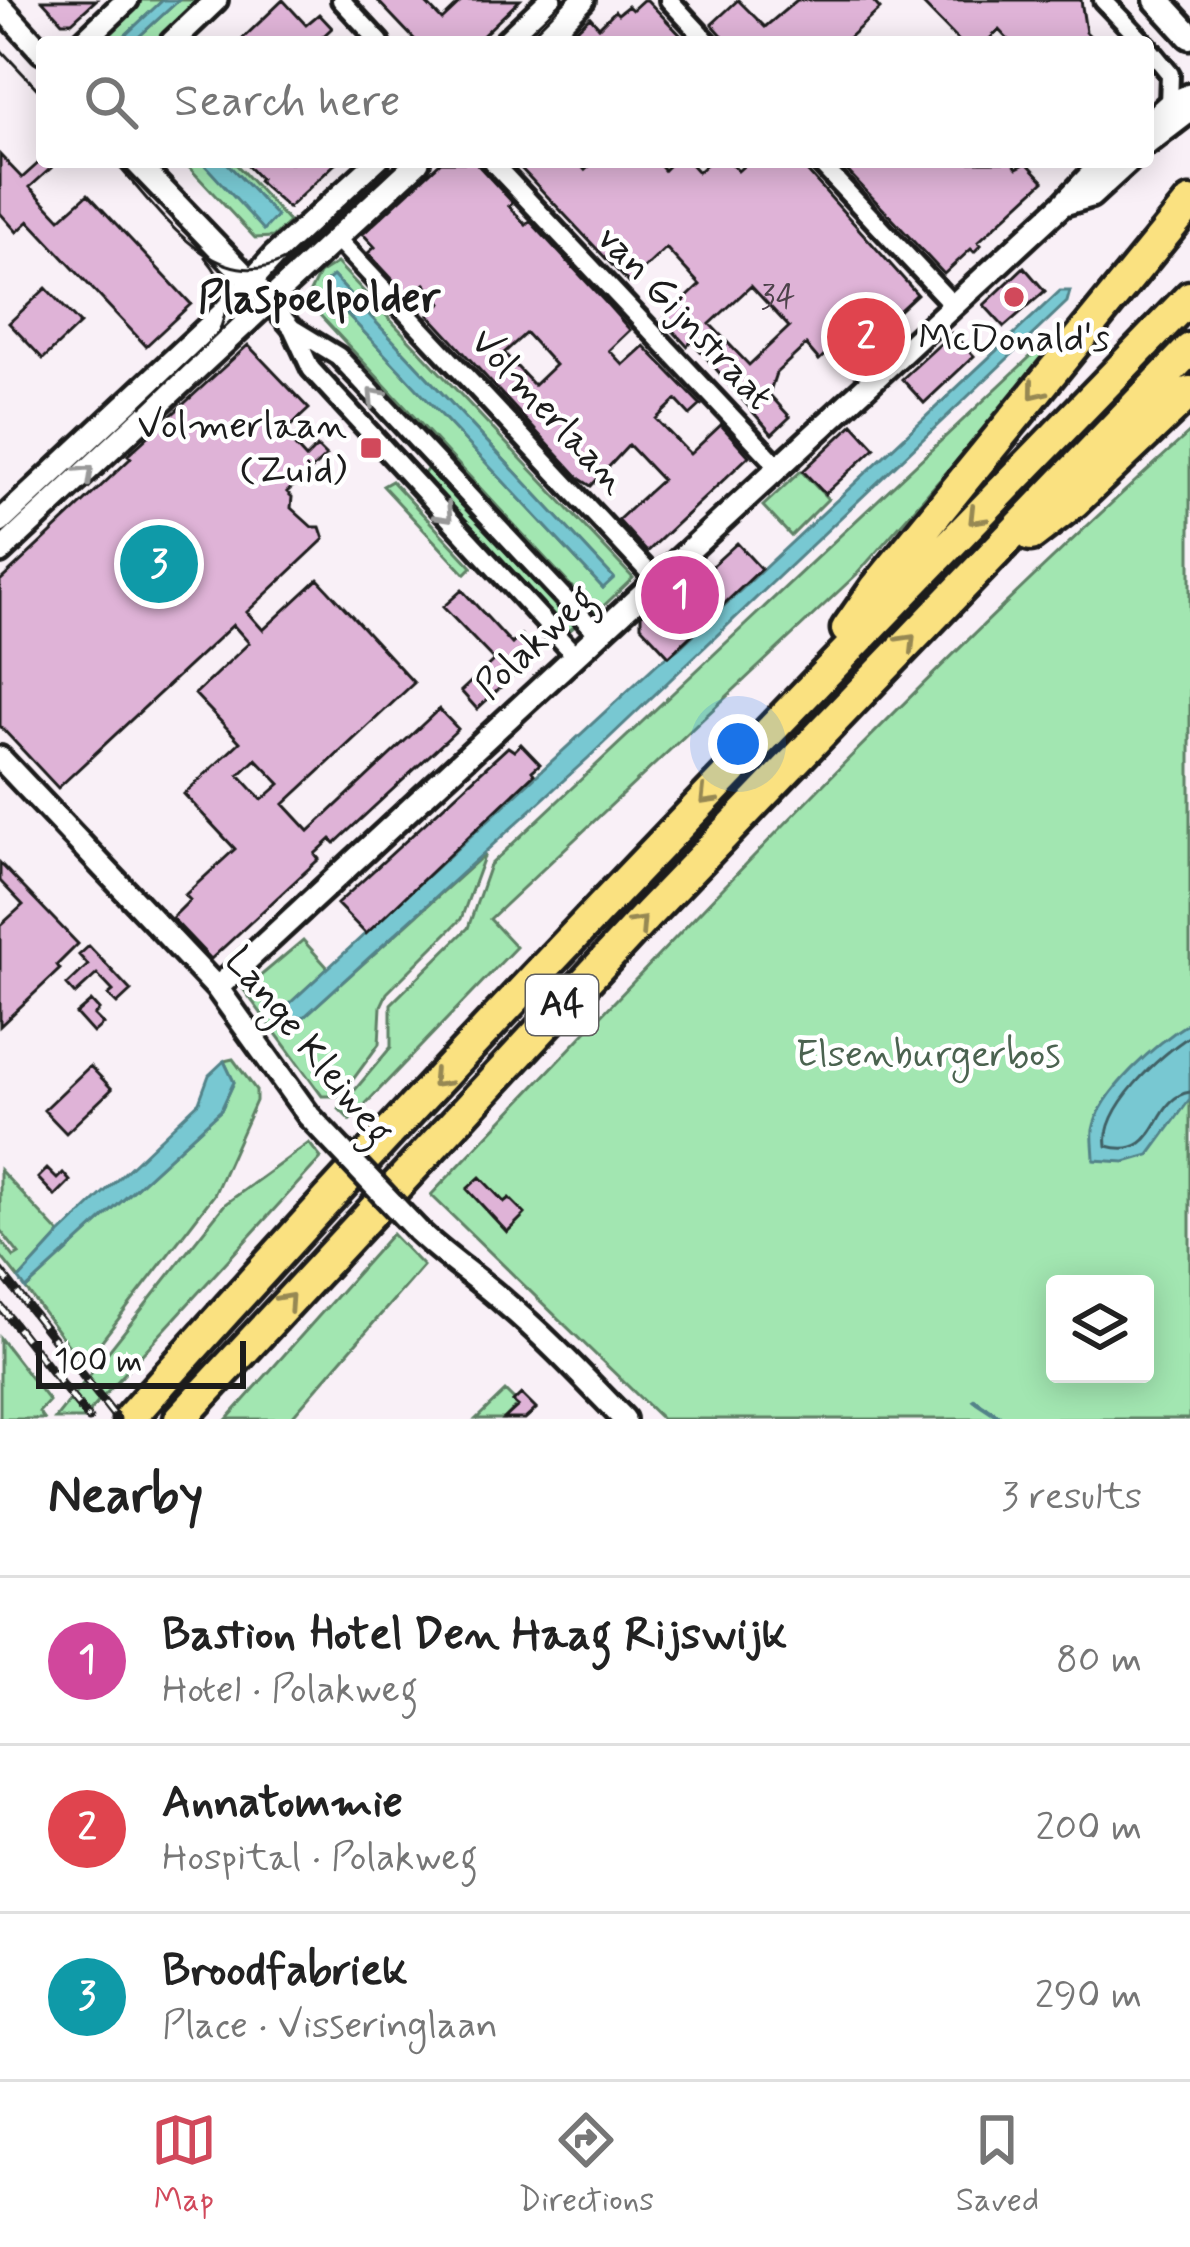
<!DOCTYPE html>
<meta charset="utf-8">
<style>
:root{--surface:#fff;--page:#f2f2f2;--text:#222;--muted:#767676;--line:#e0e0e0;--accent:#d1495b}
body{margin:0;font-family:Mynerve,sans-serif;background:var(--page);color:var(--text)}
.controls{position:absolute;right:36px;bottom:36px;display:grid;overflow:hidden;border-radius:12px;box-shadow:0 6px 30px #0003}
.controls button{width:108px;height:108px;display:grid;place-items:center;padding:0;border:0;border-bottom:3px solid var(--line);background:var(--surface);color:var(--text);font:60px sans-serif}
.scale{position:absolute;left:36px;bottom:30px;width:210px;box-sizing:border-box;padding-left:12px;border:6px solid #1c1c1c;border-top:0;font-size:33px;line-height:42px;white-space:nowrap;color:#1c1c1c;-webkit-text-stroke:9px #fff;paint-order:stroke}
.you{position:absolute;left:738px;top:744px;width:42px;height:42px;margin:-30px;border:9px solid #fff;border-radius:50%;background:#1a73e8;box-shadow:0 0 0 18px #1a73e833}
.badge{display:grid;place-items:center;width:78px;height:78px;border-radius:50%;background:var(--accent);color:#fff;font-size:39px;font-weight:700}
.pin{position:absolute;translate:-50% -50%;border:6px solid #fff;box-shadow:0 3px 12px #0006}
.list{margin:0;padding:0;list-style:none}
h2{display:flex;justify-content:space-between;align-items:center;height:156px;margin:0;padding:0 48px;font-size:51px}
h2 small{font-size:39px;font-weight:400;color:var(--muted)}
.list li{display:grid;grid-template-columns:78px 1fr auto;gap:36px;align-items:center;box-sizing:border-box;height:168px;padding:0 48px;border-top:3px solid var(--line)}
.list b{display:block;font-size:45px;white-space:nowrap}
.list p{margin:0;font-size:39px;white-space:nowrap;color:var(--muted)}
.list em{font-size:39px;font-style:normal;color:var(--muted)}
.icon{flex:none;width:66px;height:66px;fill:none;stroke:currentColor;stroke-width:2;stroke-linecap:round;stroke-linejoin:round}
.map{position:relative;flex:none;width:1190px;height:1419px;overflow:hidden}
.search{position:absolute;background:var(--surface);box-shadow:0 6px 30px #0003;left:36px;right:36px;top:36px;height:132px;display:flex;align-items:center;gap:30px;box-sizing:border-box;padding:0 42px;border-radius:12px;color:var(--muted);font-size:45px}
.sheet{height:660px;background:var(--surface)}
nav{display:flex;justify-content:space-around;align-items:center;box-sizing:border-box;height:168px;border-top:3px solid var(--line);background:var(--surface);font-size:33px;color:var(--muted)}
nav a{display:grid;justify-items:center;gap:6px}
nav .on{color:var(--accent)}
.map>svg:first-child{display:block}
.green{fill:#a2e6b1;stroke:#5f8166;stroke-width:3;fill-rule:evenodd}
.water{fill:#78c8d2;stroke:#538389;stroke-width:3}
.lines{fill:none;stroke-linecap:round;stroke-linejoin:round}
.shore{stroke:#416165;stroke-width:3}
.stream{stroke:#538389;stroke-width:4.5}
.building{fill:#dfb3d7;stroke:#1c1c1c;stroke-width:3;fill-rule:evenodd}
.minor-casing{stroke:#1c1c1c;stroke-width:26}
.tertiary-casing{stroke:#1c1c1c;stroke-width:30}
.secondary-casing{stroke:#1c1c1c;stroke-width:33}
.motorway-casing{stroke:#1c1c1c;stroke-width:39}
.minor{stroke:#fff;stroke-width:16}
.tertiary{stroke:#fff;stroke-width:21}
.secondary{stroke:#fff;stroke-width:24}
.motorway{stroke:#fae180;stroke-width:30}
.tram{stroke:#1c1c1c;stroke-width:3}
.rail-casing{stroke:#1c1c1c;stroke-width:9}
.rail{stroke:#fff;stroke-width:4.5;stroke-dasharray:14;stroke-linecap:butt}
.tertiary-bridge-casing{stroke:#1c1c1c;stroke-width:30;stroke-linecap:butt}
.tertiary-bridge{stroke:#fff;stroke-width:21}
.oneway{stroke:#968853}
.oneway2{stroke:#999}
.poi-dot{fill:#d1495b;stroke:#fff;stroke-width:4.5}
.labels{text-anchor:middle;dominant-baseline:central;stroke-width:9;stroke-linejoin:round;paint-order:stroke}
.number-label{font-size:33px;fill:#4d424b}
.shield{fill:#fff;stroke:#606060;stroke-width:3}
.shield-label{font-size:36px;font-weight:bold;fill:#1c1c1c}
.street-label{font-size:39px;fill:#1c1c1c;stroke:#fff}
.poi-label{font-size:39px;fill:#1c1c1c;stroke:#fff}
.park-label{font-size:39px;fill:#4b6350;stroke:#fff}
.neighbourhood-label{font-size:42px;font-weight:bold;fill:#1c1c1c;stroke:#fff}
</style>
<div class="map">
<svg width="1190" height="1419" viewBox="0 0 1190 1419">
<rect width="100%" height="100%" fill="#f9f0f7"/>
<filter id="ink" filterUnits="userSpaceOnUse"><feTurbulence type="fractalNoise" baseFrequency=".00833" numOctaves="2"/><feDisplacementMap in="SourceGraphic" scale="24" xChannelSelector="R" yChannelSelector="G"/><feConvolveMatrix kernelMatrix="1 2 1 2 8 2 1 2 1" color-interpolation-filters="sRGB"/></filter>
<g filter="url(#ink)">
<path class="green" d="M138,0H163L118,42H93Z
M179,0H203L158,42H133Z
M184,162H234L289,222L273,237L255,238Z
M337,263L633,578L596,613L306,300L319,274ZM334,277L613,577L603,588L321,286Z
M1047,341L1054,350L857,574L490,919L516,947L350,1120L339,1109L391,1047V1004L468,928L490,865Z
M1190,432V1419H662L431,1195C678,935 922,671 1190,432ZM1055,1284H1145V1374H1055Z
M428,468L575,626L569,631L423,475Z
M801,471L828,499L791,536L763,506Z
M392,481L472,567L465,574L383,486Z
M485,854L461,919L387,993L381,1006L379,1044L341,1096H322L241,986L247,980L251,984L303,940L328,968L287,1006L305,1016Z
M233,1059L256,1090V1101L214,1195L83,1365L26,1289L221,1110L234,1082L224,1061Z
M309,1143L321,1158L83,1419H55L225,1204Z
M0,1170L60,1234L19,1279L0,1255V1239L14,1257L19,1254L0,1230Z
M392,1234L423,1266L290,1419H227Z
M0,1338L49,1401L39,1412L44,1419H0Z
M505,1391L518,1404L504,1419H476Z"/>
<path class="water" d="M163,0H179L133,42H118Z
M202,162H226L277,216L264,230Z
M333,276L614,578L603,588L321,286Z
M1060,291H1070L1067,302L587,759L305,1016L289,1019L287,1006L659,662L678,649Z
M1190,1022V1099L1149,1155L1125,1162L1094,1160C1094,1151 1092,1139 1093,1130C1100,1091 1158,1042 1190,1022Z
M224,1061L234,1082L221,1110L26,1289L19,1279L60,1234L199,1102L209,1075Z"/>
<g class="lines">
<path class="shore" d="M1190,1036C1160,1055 1101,1108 1107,1146C1162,1161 1150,1098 1190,1092"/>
<path class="stream" d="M974,1400L1003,1419"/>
</g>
<path class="building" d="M42,0H96L72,22H62Z
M283,0L306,25L319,14L332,28L317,42H239Z
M377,0H423L442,20L463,0H520L476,42H417Z
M643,0H647L687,42H563L590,17L599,27L615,11L618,14L628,6L632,10Z
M738,0L765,27L797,0H872L880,9L844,42H728L712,24Z
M919,0H1081L1086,32L1096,42H1010L999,30L986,42H960Z
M0,155L22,178L42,160L51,168L30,187L60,219L88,194L191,304L146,346L29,221L17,232L0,213Z
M244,162H337L288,208L258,181L260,179Z
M441,162H475L513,203L509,206L526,225L530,221L607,304L630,330L609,350L623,365L644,346L701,405L690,415L676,400L656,419L690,454L721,425L749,456L647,552L618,520L662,480L629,445L591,486L580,479L429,315L442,303L425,284L410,298L368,253L375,247L363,234ZM526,333L555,365L534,385L504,353Z
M515,162H578L585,170L594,162H657L664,170L672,162H689L698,172L709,162H730L738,171L748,162H799L917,294L847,359L843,354L839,358L831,349L819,360L806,345L776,373L769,394L790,417L772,434L692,341L687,346L663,320L700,285L666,248L629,283ZM751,286L789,327L749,365L710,324Z
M839,162H1012L1017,168L1027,163L1044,181L978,242L981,245L974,252L971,249L944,274Z
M1024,267L1045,291L1004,327L984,305Z
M46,288L80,324L43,359L9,323Z
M952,333L974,356L924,403L902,379Z
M248,345L309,409L283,433L306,458L317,447L326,456L287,492L292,497L291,508L312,527H320L324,539L247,612L263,630L318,579L414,683L284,804L309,831L439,709L458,729L335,843L331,839L315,854L319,859L211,959L172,918L190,900L185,895L235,849L184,794L240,742L195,694L249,643L233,625L58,788L0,726V581L131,458L128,455ZM256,759L280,784L262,800L239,775Z
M853,424L875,448L825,494L803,471Z
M737,543L761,569L669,656L641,626V615L670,589L689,587Z
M462,590L512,644L521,635L538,653L477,709L461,691L494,660L443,607Z
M521,744L540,764L532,771L534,774L366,934L337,904L508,747L514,751Z
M0,863L78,944L57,965L60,969L0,1026V926L23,905L0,881Z
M89,946L131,991L117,1004L108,995L113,991L97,974L75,994L67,985L88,965L79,955Z
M91,1001L99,1010L94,1015L103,1024L93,1033L76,1014Z
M90,1066L112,1089L66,1133L44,1110Z
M47,1169L57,1179L63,1173L70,1181L55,1196L38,1178Z
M480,1177L504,1202L509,1198L525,1214L507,1232L467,1189Z
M521,1394L536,1409L525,1419H504L518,1406L513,1402Z"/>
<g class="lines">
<defs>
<path id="minor" d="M341,0L380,42
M669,0L708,42
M1103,0L1143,42
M1148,47L1170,74L1169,104
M492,162L779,467
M819,162L952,304
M338,240L656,580
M268,300L292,328L338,356L598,634
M292,328L311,369L575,655"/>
<path id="tertiary" d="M0,6L42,52
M83,42L127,0
M172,42L216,0
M506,42L550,0
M541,42L583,0
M1148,123L1169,104L1190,95
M1148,143L1190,111
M136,162L259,290
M1064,204L1091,196L1128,162
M0,522L221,315L274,256L377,162
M0,552L418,162
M0,758L217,988L309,1116
M217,988L1063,204L1103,162
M418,1231C445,1257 476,1277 504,1302C547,1338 585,1379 624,1419"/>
<path id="secondary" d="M1157,0L1190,36"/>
<path id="motorway" d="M1031,535L1074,502L1190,392
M847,629L875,589L1190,203
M129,1419C471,1034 832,667 1190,297
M180,1419L647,915L1190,349"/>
</defs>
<use href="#minor" class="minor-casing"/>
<use href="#tertiary" class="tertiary-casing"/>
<use href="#secondary" class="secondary-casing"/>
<use href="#motorway" class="motorway-casing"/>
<use href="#minor" class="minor"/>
<use href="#tertiary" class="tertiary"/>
<use href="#secondary" class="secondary"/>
<use href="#motorway" class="motorway"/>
<path class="tram" d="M519,42L563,0
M0,49L42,94
M115,162C157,208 215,299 286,259L391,162
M205,257C226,282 233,304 218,333
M142,406L291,263"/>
<defs>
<path id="rail" d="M0,1271L117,1419
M0,1306L89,1419"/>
</defs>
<use href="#rail" class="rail-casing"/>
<use href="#rail" class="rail"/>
<defs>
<path id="tertiary-bridge" d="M309,1116L418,1231"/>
</defs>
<use href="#tertiary-bridge" class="tertiary-bridge-casing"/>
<use href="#tertiary-bridge" class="tertiary-bridge"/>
</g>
<defs><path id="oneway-chevron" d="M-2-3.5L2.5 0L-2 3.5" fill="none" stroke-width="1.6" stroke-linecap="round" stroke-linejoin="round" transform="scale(3)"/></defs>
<g class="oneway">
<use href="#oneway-chevron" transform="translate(1036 391) rotate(129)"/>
<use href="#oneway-chevron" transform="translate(976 517) rotate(134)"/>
<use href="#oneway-chevron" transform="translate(908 642) rotate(-46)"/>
<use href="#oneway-chevron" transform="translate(707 797) rotate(134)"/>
<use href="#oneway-chevron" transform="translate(639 924) rotate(-47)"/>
<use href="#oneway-chevron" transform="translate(439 1080) rotate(133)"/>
<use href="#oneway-chevron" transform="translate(287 1301) rotate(-48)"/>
</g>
<g class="oneway2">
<use href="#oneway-chevron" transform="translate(375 396) rotate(-133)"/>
<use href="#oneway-chevron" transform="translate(86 473) rotate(-43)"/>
<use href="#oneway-chevron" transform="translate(445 514) rotate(47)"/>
</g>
</g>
<g class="poi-dot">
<circle cx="1014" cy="297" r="12"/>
<rect x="359" y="436" width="24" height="24" rx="6"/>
</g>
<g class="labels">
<g class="number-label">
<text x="778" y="298">34</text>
</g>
<rect class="shield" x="526" y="975" width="72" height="60" rx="9"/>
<g class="shield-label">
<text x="562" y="1005">A4</text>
</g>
<g class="street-label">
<text transform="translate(684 318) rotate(47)">van Gijnstraat</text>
<text transform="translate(548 412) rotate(47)">Volmerlaan</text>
<text transform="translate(536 643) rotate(-43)">Polakweg</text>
<text transform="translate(308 1047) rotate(51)">Lange Kleiweg</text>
</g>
<g class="poi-label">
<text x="1014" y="339">McDonald's</text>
<text x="347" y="426" text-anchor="end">Volmerlaan<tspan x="347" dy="45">(Zuid)</tspan></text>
</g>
<g class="park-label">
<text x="928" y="1055">Elsenburgerbos</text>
</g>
<g class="neighbourhood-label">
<text x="319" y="299">Plaspoelpolder</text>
</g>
</g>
</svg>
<div class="controls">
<button><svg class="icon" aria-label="layers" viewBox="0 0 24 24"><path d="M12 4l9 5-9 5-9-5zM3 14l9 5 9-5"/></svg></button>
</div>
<div class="scale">100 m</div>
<div class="you"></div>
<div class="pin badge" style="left:680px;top:595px;background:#d1479c">1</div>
<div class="pin badge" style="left:866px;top:337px;background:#e0444e">2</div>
<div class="pin badge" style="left:159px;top:564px;background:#0f9aa8">3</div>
<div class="search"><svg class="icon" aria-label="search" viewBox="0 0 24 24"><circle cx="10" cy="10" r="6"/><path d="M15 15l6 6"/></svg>Search here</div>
</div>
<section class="sheet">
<h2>Nearby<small>3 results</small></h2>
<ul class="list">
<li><span class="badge" style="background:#d1479c">1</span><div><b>Bastion Hotel Den Haag Rijswijk</b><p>Hotel · Polakweg</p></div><em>80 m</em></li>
<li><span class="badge" style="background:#e0444e">2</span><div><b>Annatommie</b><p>Hospital · Polakweg</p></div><em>200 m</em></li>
<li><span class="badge" style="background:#0f9aa8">3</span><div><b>Broodfabriek</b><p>Place · Visseringlaan</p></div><em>290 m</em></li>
</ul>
</section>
<nav>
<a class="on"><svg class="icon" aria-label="map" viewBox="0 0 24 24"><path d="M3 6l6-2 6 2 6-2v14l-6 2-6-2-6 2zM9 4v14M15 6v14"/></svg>Map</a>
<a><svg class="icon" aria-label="directions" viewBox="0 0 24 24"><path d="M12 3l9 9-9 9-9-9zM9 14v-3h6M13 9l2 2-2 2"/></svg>Directions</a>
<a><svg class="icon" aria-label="saved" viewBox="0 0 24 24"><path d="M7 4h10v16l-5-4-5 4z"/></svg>Saved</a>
</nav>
